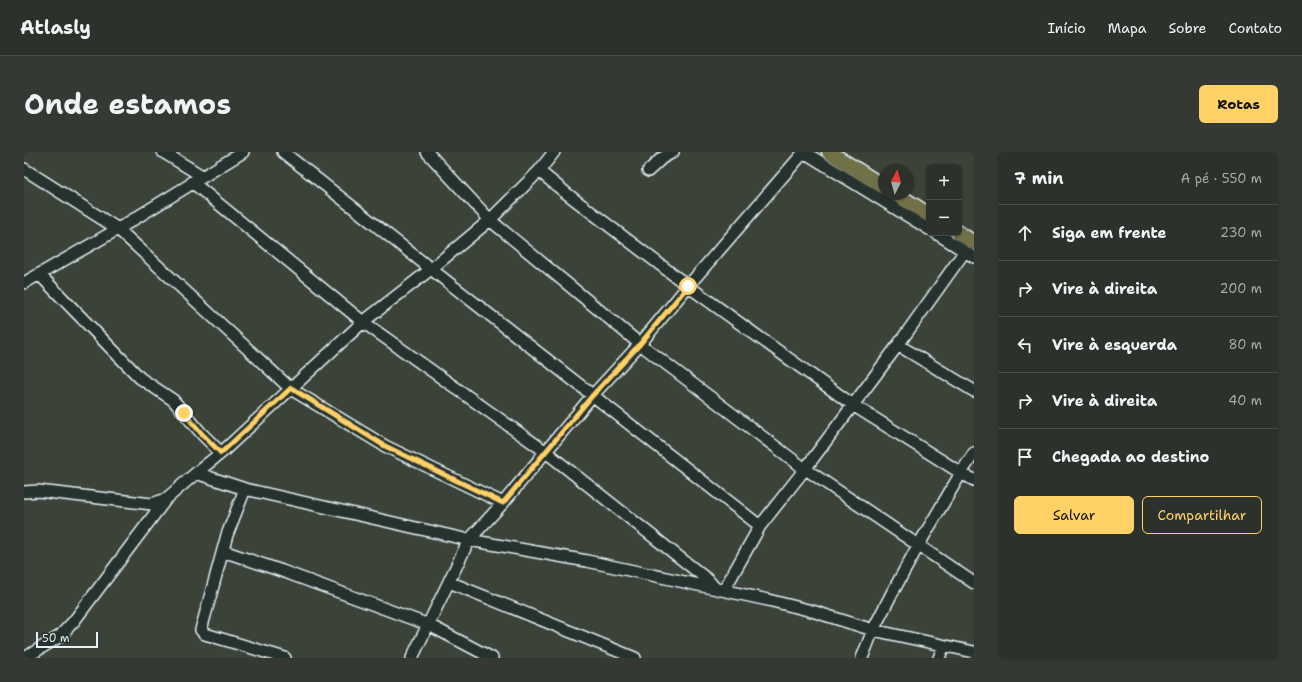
<!DOCTYPE html>
<html lang="pt">
<meta charset="utf-8">
<style>
:root{--surface:#2c322b;--page:#343a33;--text:#f1f3f6;--muted:#a6aaa9;--line:#484d47;--accent:#ffd166}
body{margin:0;font-family:"Shantell Sans",sans-serif;background:var(--page);color:var(--text)}
.controls{position:absolute;right:12px;top:12px;display:grid;overflow:hidden;border-radius:6px;box-shadow:0 1px 3px #0004}
.controls button{width:36px;height:36px;display:grid;place-items:center;padding:0;border:0;border-bottom:1px solid var(--line);background:var(--surface);color:var(--text);font:20px sans-serif}
.compass{position:absolute;left:854px;top:12px;width:36px;height:36px;border-radius:50%;background:var(--surface);box-shadow:0 1px 3px #0004;rotate:6deg}
.scale{position:absolute;left:12px;bottom:10px;width:62px;box-sizing:border-box;padding-left:4px;border:2px solid #e8f1f8;border-top:0;font-size:11px;line-height:14px;white-space:nowrap;color:#e8f1f8;-webkit-text-stroke:3px #26332d;paint-order:stroke}
.stop{position:absolute;width:12px;height:12px;margin:-9px;border:3px solid #ffd166;border-radius:50%;background:#fff}
.stop.end{background:#ffd166;border-color:#fff;box-shadow:0 1px 4px #0008}
.list{margin:0;padding:0;list-style:none}
h2{display:flex;justify-content:space-between;align-items:center;height:52px;margin:0;padding:0 16px;font-size:17px}
h2 small{font-size:13px;font-weight:400;color:var(--muted)}
.list li{display:grid;grid-template-columns:26px 1fr auto;gap:12px;align-items:center;box-sizing:border-box;height:56px;padding:0 16px;border-top:1px solid var(--line)}
.list b{display:block;font-size:15px;white-space:nowrap}
.list em{font-size:13px;font-style:normal;color:var(--muted)}
.actions{display:flex;gap:8px;padding:12px 16px}
.actions a{flex:1;padding:9px 0;border:1px solid var(--accent);border-radius:6px;text-align:center;font-size:14px;color:var(--accent)}
.actions .main{background:var(--accent);color:#111}
.icon{flex:none;width:22px;height:22px;fill:none;stroke:currentColor;stroke-width:2;stroke-linecap:round;stroke-linejoin:round}
.map{position:relative;flex:none;width:950px;height:506px;overflow:hidden;border-radius:6px}
header{display:flex;align-items:center;gap:24px;box-sizing:border-box;height:56px;padding:0 20px;background:var(--surface);border-bottom:1px solid var(--line)}
header strong{font-size:19px}
nav{display:flex;gap:22px;margin-inline-start:auto;font-size:14px}
.intro{display:flex;align-items:center;justify-content:space-between;box-sizing:border-box;height:96px;padding:0 24px}
h1{margin:0;font-size:28px}
.button{padding:10px 18px;border-radius:6px;background:var(--accent);color:#111;font-size:14px;font-weight:700}
main{display:flex;gap:24px;padding:0 24px}
aside{flex:1;background:var(--surface);border-radius:6px;box-shadow:0 1px 3px #0004}
.map>svg:first-child{display:block}
.lines{fill:none;stroke-linecap:round;stroke-linejoin:round}
.minor-casing{stroke:#e8f1f8;stroke-width:14}
.major-casing{stroke:#e8f1f8;stroke-width:17}
.minor{stroke:#26332d;stroke-width:11}
.major{stroke:#70704a;stroke-width:14}
.route{stroke:#ffd166;stroke-width:5}
</style>
<header>
<strong>Atlasly</strong>
<nav><a>Início</a><a>Mapa</a><a>Sobre</a><a>Contato</a></nav>
</header>
<div class="intro"><h1>Onde estamos</h1><a class="button">Rotas</a></div>
<main>
<div class="map">
<svg width="950" height="506" viewBox="0 0 950 506">
<rect width="100%" height="100%" fill="#3b4339"/>
<filter id="ink" filterUnits="userSpaceOnUse"><feTurbulence type="fractalNoise" baseFrequency=".025" numOctaves="2"/><feDisplacementMap in="SourceGraphic" scale="8" xChannelSelector="R" yChannelSelector="G"/><feConvolveMatrix kernelMatrix="1 2 1 2 8 2 1 2 1" color-interpolation-filters="sRGB"/></filter>
<g filter="url(#ink)">
<g class="lines">
<defs>
<path id="minor" d="M139,0L178,24
M259,0L407,117L339,170L197,301L172,321L221,337L445,388L563,409L744,448L788,459L849,478L950,500
M403,0L466,68L616,192L777,314L950,431
M530,0L515,19L466,68L407,117L736,374
M780,0L905,77
M0,17L94,77L267,237L361,294L479,351
M515,19L542,41L664,134L829,253L937,321L950,328
M624,19L638,6L649,0
M168,30L339,170L522,300L684,428L691,436
M912,81L950,105
M15,122L116,226L149,248L178,282L197,301
M0,131L94,77L219,0
M874,193L950,239
M221,337L203,383L177,478L181,482L261,506
M0,340L14,339L128,352L142,347L172,321
M199,399L258,419L405,473L468,506
M425,430L611,506
M700,438L736,374L781,317L874,193L941,99
M1,506L36,484L50,469L142,347
M388,506L445,388L479,351L568,244L616,192L664,134L780,0
M838,506L849,478L867,443L894,394L937,321L950,301
M915,506L920,494"/>
<path id="major" d="M805,0L860,35
M872,42L905,63
M935,81L950,91"/>
</defs>
<use href="#minor" class="minor-casing"/>
<use href="#major" class="major-casing"/>
<use href="#minor" class="minor"/>
<use href="#major" class="major"/>
</g>
</g>
<g class="lines" filter="url(#ink)">
<path class="route" d="M160,261L178,282L197,301L267,236L361,294L479,351L568,244L616,192L664,134"/>
</g>
</svg>
<div class="controls">
<button>+</button>
<button>−</button>
</div>
<svg class="compass" viewBox="-18 -18 36 36"><path d="M0-13l5 13h-10z" fill="#e53935"/><path d="M0 13l5-13h-10z" fill="#a6aaa9"/></svg>
<div class="scale">50 m</div>
<div class="stop" style="left:664px;top:134px"></div>
<div class="stop end" style="left:160px;top:261px"></div>
</div>
<aside>
<h2>7 min<small>A pé · 550 m</small></h2>
<ul class="list">
<li><svg class="icon" aria-label="ahead" viewBox="0 0 24 24"><path d="M12 20V5M6 11l6-6 6 6"/></svg><div><b>Siga em frente</b></div><em>230 m</em></li>
<li><svg class="icon" aria-label="right" viewBox="0 0 24 24"><path d="M7 20v-9h11M14 6l5 5-5 5"/></svg><div><b>Vire à direita</b></div><em>200 m</em></li>
<li><svg class="icon" aria-label="left" viewBox="0 0 24 24"><path d="M17 20v-9H6M10 6l-5 5 5 5"/></svg><div><b>Vire à esquerda</b></div><em>80 m</em></li>
<li><svg class="icon" aria-label="right" viewBox="0 0 24 24"><path d="M7 20v-9h11M14 6l5 5-5 5"/></svg><div><b>Vire à direita</b></div><em>40 m</em></li>
<li><svg class="icon" aria-label="arrive" viewBox="0 0 24 24"><path d="M6 21V4h12l-3 4 3 4H6"/></svg><div><b>Chegada ao destino</b></div></li>
</ul>
<div class="actions"><a class="main">Salvar</a><a>Compartilhar</a></div>
</aside>
</main>
